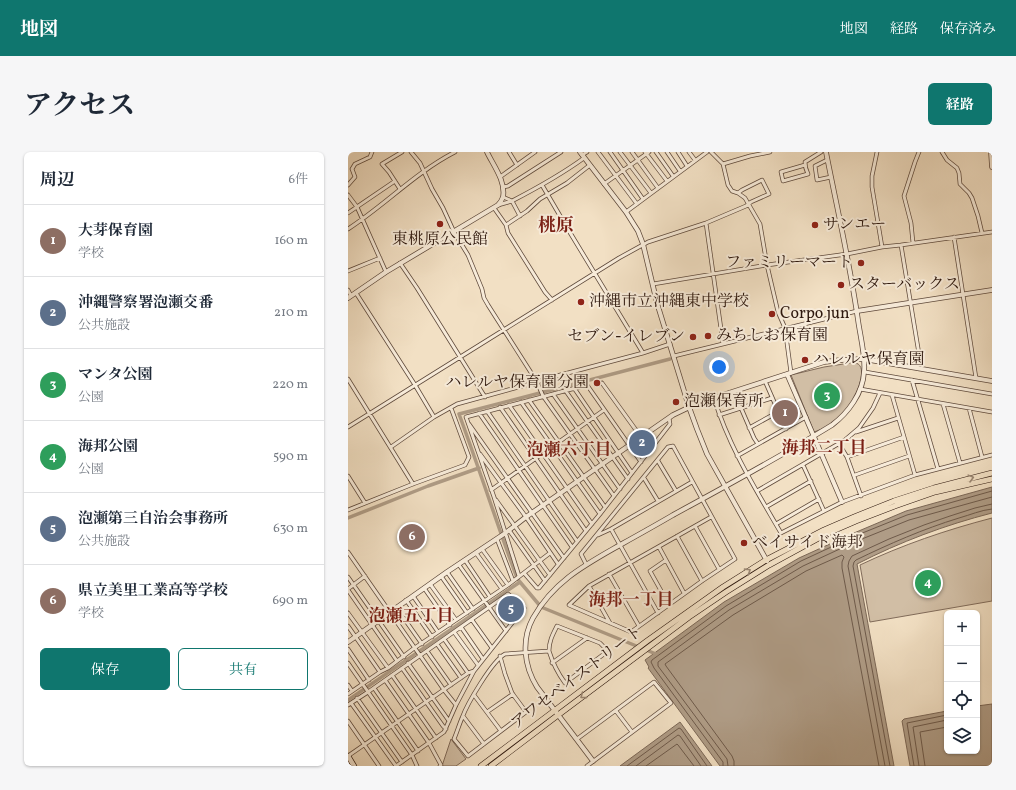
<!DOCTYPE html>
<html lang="ja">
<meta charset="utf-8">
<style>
:root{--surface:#fff;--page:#f6f6f7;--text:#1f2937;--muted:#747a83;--line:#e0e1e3;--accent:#0f766e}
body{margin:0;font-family:Vollkorn,"Noto Serif JP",serif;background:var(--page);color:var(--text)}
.controls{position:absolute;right:12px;bottom:12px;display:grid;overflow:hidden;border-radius:6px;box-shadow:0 1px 3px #0004}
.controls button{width:36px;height:36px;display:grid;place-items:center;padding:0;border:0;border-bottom:1px solid var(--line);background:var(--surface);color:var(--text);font:20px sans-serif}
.you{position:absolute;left:371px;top:215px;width:14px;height:14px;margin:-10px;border:3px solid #fff;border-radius:50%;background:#1a73e8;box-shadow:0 0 0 6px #1a73e833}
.badge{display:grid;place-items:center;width:26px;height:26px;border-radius:50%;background:var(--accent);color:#fff;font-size:13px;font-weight:700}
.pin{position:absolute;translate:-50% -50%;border:2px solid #fff;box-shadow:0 1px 4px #0006}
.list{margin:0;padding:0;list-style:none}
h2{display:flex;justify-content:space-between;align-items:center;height:52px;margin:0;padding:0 16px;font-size:17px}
h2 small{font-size:13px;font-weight:400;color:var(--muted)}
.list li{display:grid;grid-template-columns:26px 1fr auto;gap:12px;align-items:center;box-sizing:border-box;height:72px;padding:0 16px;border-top:1px solid var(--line)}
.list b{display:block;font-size:15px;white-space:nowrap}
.list p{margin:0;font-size:13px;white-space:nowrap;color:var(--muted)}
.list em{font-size:13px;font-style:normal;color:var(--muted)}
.actions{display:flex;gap:8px;padding:12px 16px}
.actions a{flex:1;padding:9px 0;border:1px solid var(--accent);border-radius:6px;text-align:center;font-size:14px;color:var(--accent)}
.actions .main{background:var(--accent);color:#fff}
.icon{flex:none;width:22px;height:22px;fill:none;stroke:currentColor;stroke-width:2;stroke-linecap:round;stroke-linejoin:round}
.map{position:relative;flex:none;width:644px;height:614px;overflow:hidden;border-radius:6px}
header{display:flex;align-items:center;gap:24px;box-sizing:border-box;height:56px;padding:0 20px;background:var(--accent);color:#fff}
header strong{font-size:19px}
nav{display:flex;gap:22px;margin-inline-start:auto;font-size:14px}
.intro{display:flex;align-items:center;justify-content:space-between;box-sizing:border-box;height:96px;padding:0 24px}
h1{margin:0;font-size:28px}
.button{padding:10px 18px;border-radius:6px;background:var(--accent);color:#fff;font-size:14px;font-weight:700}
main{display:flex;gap:24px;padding:0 24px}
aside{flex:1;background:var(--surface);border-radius:6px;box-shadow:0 1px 3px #0004}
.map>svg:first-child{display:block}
.green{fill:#d1bea5;stroke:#806b5a}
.water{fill:#af9c86;stroke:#7b6756}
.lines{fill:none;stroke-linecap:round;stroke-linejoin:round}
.shore{stroke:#6e5a4a;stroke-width:1}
.canal{stroke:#af9c86;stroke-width:3.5}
.minor-casing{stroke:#5f4a3c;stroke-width:4.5}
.tertiary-casing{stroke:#5f4a3c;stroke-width:5.5}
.secondary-casing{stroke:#2e180e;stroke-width:6}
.primary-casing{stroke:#2e180e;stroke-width:6}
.minor{stroke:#f7ebd9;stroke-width:3}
.tertiary{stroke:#f7ebd9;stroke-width:4}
.secondary{stroke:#f7ebd9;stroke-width:4.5}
.primary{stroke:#f2e0c4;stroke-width:5}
.oneway{stroke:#9a8672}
.poi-dot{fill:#8f2418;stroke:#f7ebd9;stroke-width:1.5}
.labels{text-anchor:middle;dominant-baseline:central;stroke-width:4;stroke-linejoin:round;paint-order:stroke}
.poi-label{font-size:16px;fill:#2e180e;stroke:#f7ebd9;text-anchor:start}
.street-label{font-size:16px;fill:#2e180e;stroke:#f7ebd9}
.neighbourhood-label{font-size:17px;font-weight:bold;fill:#7a1f14;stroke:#f7ebd9}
.quarter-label{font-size:18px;font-weight:bold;fill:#7a1f14;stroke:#f7ebd9}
</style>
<header>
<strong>地図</strong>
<nav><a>地図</a><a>経路</a><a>保存済み</a></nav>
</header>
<div class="intro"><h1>アクセス</h1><a class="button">経路</a></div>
<main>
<aside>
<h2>周辺<small>6件</small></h2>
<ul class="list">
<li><span class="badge" style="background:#8d6e63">1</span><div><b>大芽保育園</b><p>学校</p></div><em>160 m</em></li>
<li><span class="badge" style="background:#5c6f8a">2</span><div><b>沖縄警察署泡瀬交番</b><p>公共施設</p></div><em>210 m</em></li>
<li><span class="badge" style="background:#2e9e5b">3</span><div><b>マンタ公園</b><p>公園</p></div><em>220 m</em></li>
<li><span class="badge" style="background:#2e9e5b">4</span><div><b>海邦公園</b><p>公園</p></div><em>590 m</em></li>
<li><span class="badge" style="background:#5c6f8a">5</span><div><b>泡瀬第三自治会事務所</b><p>公共施設</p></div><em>630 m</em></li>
<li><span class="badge" style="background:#8d6e63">6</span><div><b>県立美里工業高等学校</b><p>学校</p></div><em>690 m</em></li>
</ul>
<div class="actions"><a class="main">保存</a><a>共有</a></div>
</aside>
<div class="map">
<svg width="644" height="614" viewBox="0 0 644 614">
<rect width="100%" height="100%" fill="#f2e0c4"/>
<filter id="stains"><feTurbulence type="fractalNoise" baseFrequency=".005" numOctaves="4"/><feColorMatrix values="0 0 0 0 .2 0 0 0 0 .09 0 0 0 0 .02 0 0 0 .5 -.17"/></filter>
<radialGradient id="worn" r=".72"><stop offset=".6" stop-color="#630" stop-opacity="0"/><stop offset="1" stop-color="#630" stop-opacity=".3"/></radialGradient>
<path class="green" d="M502,211C502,211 507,211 508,211C521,215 508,243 504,250C501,256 495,263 490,267C483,273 475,277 466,280L443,223L476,215Z
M644,366V449L522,470L512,413C554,393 598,378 644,366Z
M103,587L118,607L108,614H94Z"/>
<path class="water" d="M644,335V361C597,373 552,390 509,412L546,614H372L300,516L301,515L297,508L376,450L451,406L506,381L558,359Z
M644,552V614H562L554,569L556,567L599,559V599H629V554Z
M332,570L364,614H272Z"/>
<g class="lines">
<path class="shore" d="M279,614L331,576L333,577L359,614
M288,614L330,583L332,584L353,614
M298,614L329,592L330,593L346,614
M375,614V610L306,516L303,510L304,508L378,454L453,409L507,384L559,363L644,339
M380,614L379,607L310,514V510L381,458L455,414L509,389L561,368L644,345
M386,614V609L384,604L318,514L317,512L385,463L458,419L494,403L496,405L494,410V416L531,614
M537,614L500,414L501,409L504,404L541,387L576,373L602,364L627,356L644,352
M542,614L505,414L506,410L508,408C541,392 575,377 611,366C622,363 633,358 644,357
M566,614L559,571L599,563
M571,614L565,575L599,568
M577,614L572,580L599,575"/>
<path class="canal" d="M0,366L80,334L131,316
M308,502L193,455L172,430L169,426C149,372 131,316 111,262L322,207
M0,548L172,430"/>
<defs>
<path id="minor" d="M63,0L72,11L84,37L95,56L106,80L120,103L134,137L136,146L140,153L189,230L195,244L266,344
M161,0L169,13
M250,0L289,52
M262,0L295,47
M272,0L303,41
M284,0L310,36
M297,0L319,29
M308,0L325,24
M319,0L332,19
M330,0L339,14
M341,0L347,8
M363,0L375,12L380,33L384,39L390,41L397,46L412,72L419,113L430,160L437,176L443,221
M529,0L524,24V35L534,95
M594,0L599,8L609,16L611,21L612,32L621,41L624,46L630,64L634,81
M234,3L239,0
M479,8L467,14L469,28L483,25
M375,12L402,4L422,0
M457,13L433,20L435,29L460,22C458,18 457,14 457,10L473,0
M152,25L187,0
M256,32L301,0
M0,33L7,25L4,17L7,12L22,5L24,0
M194,33L218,74L295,201
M155,35L160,34L213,0
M52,37L41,20L34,12L54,0
M0,43L9,55L38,120
M155,45L164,49C189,36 214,22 236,6
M150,53L164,49L172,64
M146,56L158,73L160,81L197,140L204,148
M278,60L359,0
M0,61L47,29
M358,71L375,191
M158,73L179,59L192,47L219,31L242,13
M0,77C37,53 68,20 107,0
M606,85L628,226
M565,91L563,71L556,44L567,10L571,0
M553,93L571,202L569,216
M52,111L69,136L137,245
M0,119L32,106
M305,132L419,113L499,102L534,95L553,93L644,80
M0,138L3,144
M8,141L67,233L86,265
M326,204L509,159
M517,220L644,242
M0,227L65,332
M564,228L590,317
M417,229L438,277
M254,231L293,285
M226,236L284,321
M512,237L644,260
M217,238L280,327
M205,242L272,337
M544,243L567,323
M366,246C381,295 407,336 433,381L494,350L567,323L644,303
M181,248L257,355
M173,250L252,362
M595,252L612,311
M161,253L244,372
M152,255L238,379
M393,256L406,286L410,292
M621,256L634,305
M139,259L229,389
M131,261L224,395
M371,263L424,246
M121,272L216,406
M0,275L271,106L300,90L358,71L398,54L403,50L421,42L414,28L394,38L390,41
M401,276L430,260
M508,280L550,266
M491,292L499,305L513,344
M43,295L86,265L109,252L189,230L201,226L295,201L322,192
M132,302L178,365L210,412
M389,304L458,265
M499,305L556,285
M310,309L328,339
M455,313L476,359
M507,323L561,304
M0,324L17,351
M296,326L310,349
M143,338L256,258
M409,339L497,288L511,276L525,256L532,241
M148,348L202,423
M418,355L463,329
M0,358L65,332L117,313L121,305L103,256
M428,372L471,347
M347,374L371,417
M263,377L310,461
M161,378L197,429
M250,383L263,377L344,330
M329,384L354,429
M149,387L165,429
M311,395L336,441
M134,397L160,433
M0,400L96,538L108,553
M128,401L154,437
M117,408L142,445
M318,408L302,419L321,453
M238,412L233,402L320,295L325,294L387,407L354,429L283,480L221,453L241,434L363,365
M111,413L158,479
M99,420L125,457
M176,421L189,436H191L252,362L322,272L321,266
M261,422L291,474
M93,424L119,461
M171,424L146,345L118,265L239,233L293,310
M0,425L56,505
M82,432L108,468
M241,434L262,471
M76,436L102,473
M0,437L17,424
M0,438L49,509
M65,444L90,480
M58,448L84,485
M48,455L74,492
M0,461L40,516
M124,468L144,496
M0,474L32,520
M113,475L135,507
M106,480L130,513
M96,487L120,521
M89,492L113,526
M0,497L21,528
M79,499L103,533
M152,504L157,522L164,541L178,560L120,604L106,587C109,580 111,573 114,566C119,552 144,509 157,502L201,499C201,489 205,482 209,474L252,491L258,497L256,502L217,531C209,520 205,512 201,499
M0,511L64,603L69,614
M60,511L101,569
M204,511L239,486
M54,516L95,574L98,577
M44,523L88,586
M37,528L81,591L93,613L92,614
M0,533L4,539
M26,536L70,599
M0,542L32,520L40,516L65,497L160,433L202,401
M126,543L153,579
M9,546L54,610
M3,551L48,614
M0,553L20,540L160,442L176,456L126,519L108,553L96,580L48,614
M268,559L284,580
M139,560L165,542
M115,564L136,592
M0,569L31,614
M229,587L306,530L323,551L239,614
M0,604L120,521L126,519"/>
<path id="tertiary" d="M232,0L278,60L290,79L295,92L309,151L341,255L349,277L359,302L419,409
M643,0L644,15
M0,146L38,120L150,53C152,51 154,48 155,45C158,29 145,13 139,0
M509,159L644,138
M439,222L494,350
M0,490L99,420L156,382L178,365L325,263L350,251L476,210L493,208L516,207L644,229
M245,609L189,535C176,514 173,488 185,466C206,429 237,413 272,393C290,383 308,373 325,363C378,334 432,305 484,273C500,261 515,241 516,220C518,206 512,183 510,168C502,112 489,56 478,0"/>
<path id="secondary" d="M0,604L6,614"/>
<path id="primary" d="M133,614L299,489L375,435L418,408L476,378L506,365L546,349L586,336L644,321
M143,614L210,563L341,465L378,440L421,413L478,382L508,369L547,354L587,340L644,327"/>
</defs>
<use href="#minor" class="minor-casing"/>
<use href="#tertiary" class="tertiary-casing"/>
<use href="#secondary" class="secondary-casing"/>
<use href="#primary" class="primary-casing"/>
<use href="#minor" class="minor"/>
<use href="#tertiary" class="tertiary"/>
<use href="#secondary" class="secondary"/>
<use href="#primary" class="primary"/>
</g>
<defs><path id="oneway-chevron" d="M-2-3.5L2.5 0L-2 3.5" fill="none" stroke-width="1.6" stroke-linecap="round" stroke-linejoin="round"/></defs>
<g class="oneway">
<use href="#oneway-chevron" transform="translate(623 326) rotate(-15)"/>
<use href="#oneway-chevron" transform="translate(400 419) rotate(-32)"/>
<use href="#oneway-chevron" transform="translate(235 544) rotate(143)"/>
</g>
<g class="poi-dot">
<circle cx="92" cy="72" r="4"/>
<circle cx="467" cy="73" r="4"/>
<circle cx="513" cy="111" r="4"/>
<circle cx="493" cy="133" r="4"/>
<circle cx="233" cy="150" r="4"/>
<circle cx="424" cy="162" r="4"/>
<circle cx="360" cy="184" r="4"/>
<circle cx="345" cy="185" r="4"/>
<circle cx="457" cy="208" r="4"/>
<circle cx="249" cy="231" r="4"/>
<circle cx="328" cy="250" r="4"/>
<circle cx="396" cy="391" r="4"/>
</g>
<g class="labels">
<g class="poi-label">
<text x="475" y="73">サンエー</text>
<text x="92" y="88" text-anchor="middle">東桃原公民館</text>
<text x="505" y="111" text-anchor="end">ファミリーマート</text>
<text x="501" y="133">スターバックス</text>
<text x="241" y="150">沖縄市立沖縄東中学校</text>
<text x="432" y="162">Corpo jun</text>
<text x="368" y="184">みちしお保育園</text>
<text x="337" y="185" text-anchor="end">セブン-イレブン</text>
<text x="465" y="208">ハレルヤ保育園</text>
<text x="241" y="231" text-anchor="end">ハレルヤ保育園分園</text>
<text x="336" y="250">泡瀬保育所</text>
<text x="404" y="391">ベイサイド海邦</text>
</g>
<g class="street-label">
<text transform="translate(229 526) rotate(-37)">アワセベイストリート</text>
</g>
<g class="neighbourhood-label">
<text x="476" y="296">海邦二丁目</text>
<text x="221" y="298">泡瀬六丁目</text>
<text x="283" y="448">海邦一丁目</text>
<text x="63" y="464">泡瀬五丁目</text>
</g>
<g class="quarter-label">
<text x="208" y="74">桃原</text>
</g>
</g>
<rect width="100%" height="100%" filter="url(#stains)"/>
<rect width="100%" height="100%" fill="url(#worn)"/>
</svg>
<div class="controls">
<button>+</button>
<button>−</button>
<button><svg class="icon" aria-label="locate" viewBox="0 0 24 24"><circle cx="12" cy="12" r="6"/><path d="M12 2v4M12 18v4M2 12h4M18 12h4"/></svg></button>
<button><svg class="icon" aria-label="layers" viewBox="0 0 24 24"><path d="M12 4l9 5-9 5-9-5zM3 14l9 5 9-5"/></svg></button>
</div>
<div class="you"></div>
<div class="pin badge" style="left:437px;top:261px;background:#8d6e63">1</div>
<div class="pin badge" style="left:294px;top:291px;background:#5c6f8a">2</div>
<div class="pin badge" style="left:479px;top:244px;background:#2e9e5b">3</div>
<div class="pin badge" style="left:580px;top:431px;background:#2e9e5b">4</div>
<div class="pin badge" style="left:163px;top:457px;background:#5c6f8a">5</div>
<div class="pin badge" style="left:64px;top:385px;background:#8d6e63">6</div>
</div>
</main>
